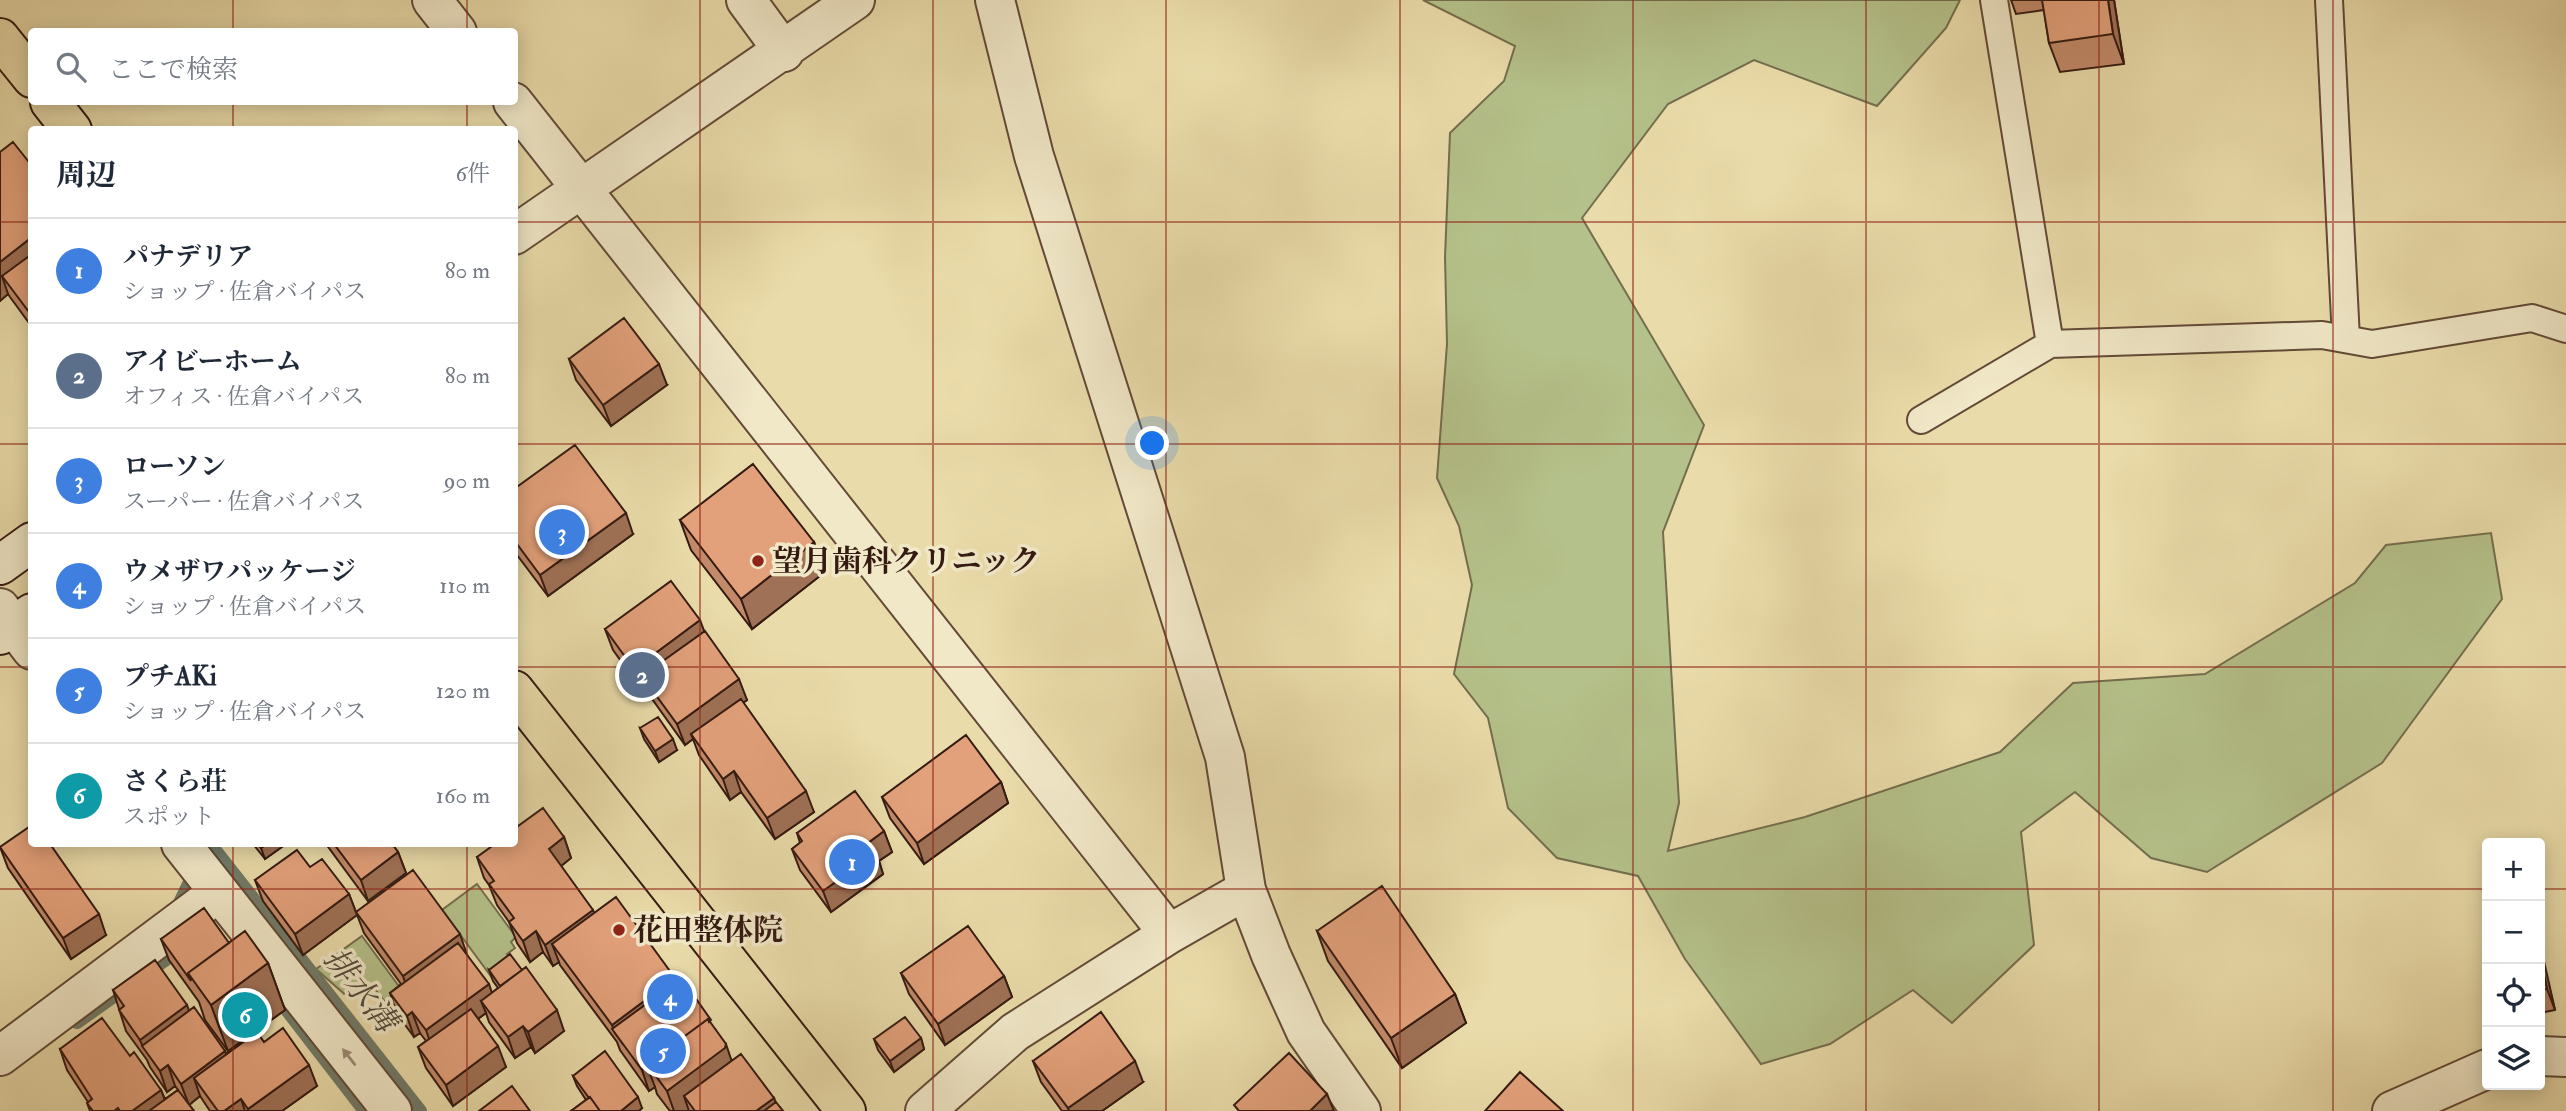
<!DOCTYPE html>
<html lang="ja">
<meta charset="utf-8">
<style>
:root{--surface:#fff;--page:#f2f2f3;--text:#1f2937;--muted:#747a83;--line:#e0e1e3;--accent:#8f2418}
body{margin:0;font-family:"IM FELL Double Pica","Noto Serif JP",serif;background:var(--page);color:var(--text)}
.controls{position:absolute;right:21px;bottom:21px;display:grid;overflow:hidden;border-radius:7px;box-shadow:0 4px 18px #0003}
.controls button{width:63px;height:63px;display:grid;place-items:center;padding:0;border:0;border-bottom:2px solid var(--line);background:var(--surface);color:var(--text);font:35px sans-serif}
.you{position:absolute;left:1153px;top:444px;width:24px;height:24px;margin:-18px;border:5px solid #fff;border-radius:50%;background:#1a73e8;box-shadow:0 0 0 10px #1a73e833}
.badge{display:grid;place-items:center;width:46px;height:46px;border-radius:50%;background:var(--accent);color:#fff;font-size:23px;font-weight:700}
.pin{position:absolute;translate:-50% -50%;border:4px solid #fff;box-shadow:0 2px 7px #0006}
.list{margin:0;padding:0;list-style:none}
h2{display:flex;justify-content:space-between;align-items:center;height:91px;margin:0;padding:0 28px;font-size:30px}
h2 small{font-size:23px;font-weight:400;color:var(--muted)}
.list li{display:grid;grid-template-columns:46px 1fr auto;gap:21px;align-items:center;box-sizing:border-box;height:105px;padding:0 28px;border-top:2px solid var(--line)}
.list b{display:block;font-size:26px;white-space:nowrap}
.list p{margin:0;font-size:23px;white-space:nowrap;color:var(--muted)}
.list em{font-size:23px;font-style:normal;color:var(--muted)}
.icon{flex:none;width:38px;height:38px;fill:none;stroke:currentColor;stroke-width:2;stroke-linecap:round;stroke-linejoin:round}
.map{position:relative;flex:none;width:2566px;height:1111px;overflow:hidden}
.search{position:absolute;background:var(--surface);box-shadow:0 4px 18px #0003;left:28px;top:28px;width:490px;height:77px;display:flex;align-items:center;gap:18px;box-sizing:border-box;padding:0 24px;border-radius:7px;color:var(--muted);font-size:26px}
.panel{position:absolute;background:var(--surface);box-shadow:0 4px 18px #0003;left:28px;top:126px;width:490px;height:721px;border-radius:7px}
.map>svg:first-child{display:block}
.green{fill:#b5c18a;stroke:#746e4e;stroke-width:2}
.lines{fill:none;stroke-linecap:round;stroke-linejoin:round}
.stream{stroke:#717b69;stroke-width:14}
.lane-casing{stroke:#624a37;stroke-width:30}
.street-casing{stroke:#624a37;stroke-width:42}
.secondary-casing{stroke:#341a11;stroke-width:42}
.highway-casing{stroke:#341a11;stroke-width:42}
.lane{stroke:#f1e8c8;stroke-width:26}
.street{stroke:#f1e8c8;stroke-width:38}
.secondary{stroke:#f1e8c8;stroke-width:38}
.highway{stroke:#eadcaa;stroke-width:38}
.wall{fill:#c38a6a;stroke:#341a11;stroke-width:2}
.shaded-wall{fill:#9f7156;stroke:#341a11;stroke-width:2}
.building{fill:#e3a17b;stroke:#341a11;stroke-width:2}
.oneway{fill:#9c8b76}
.grid{fill:none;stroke:#8f2418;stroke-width:2;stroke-opacity:0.55}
.poi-dot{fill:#8f2418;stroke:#f1e8c8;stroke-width:2.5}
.labels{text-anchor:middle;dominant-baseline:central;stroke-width:7;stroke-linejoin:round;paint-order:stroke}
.poi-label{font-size:30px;font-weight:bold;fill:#341a11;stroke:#f1e8c8;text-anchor:start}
.water-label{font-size:32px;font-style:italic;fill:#524b3d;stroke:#f1e8c8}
</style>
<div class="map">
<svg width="2566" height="1111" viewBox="0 0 2566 1111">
<rect width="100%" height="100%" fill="#eadcaa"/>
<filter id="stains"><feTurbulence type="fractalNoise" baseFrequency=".00286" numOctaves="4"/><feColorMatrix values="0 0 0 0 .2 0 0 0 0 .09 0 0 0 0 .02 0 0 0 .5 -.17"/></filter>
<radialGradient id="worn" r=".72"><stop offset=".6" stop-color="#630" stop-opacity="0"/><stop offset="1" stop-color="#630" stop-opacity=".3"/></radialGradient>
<path class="green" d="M1423,0H1960L1946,28L1877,106L1754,60L1668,104L1582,218L1704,425L1663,532L1679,803L1668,851L1805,817L2000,752L2073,683L2205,674L2355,583L2386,545L2491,533L2502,599L2382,763L2207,872L2151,858L2075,792L2021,832L2034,945L1952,1023L1913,990L1830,1044L1761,1064L1685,959L1638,876L1557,858L1508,808L1488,718L1454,674L1472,585L1459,526L1437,478L1447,344L1445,257L1450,133L1504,81L1515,46Z
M477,884L516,937L511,942L515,948L507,954L513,964L493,979L442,910Z
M362,936L409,1000L393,1012L371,984L350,999L316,969Z"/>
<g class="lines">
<path class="stream" d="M210,844L420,1111
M177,909L190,882
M274,993L365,1111
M77,1022L183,947"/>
<defs>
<path id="lane" d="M1994,0L2050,344
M2329,0L2346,339
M1921,420L2050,344L2322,335L2372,344L2532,318L2566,329"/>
<path id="street" d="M432,0L457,32
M746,0L784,52
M995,0L1034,156L1225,757L1246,890L1271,955L1306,1032L1361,1111
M513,102L1169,934
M514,235L855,0
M0,608L32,650
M181,844L392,1111
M0,1056L219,892
M2540,1056L2566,1057
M925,1111L1015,1032L1169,934L1246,890
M2392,1111L2487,1069"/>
<path id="secondary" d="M0,565L32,542
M0,635L32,613"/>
<path id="highway" d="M0,38L32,78
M50,102L72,130
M514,690L846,1111"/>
</defs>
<use href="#lane" class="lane-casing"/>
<use href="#street" class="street-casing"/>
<use href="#secondary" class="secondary-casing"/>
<use href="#highway" class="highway-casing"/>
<use href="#lane" class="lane"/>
<use href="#street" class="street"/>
<use href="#secondary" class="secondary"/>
<use href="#highway" class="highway"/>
</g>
<path class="wall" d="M2011,0H2114L2124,64L2060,72L2049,43L2044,10L2016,14Z
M0,152L32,166V327L10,297L8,294L0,301Z
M569,359L667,385L611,426L576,380Z
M514,489L633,534L548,596L514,551Z
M680,520L814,542L825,572L752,629L691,550Z
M605,629L704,631L747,700L743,703L814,812L775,839L741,792L730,800L699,755L693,739L685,745L650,696L646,687L642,690L613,650Z
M640,728L677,750L659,762L644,739Z
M1001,782L1008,803L924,864L890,818L882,797Z
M884,831L892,852L879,861L883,874L831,912L800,870L792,849L800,843L797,833Z
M564,837L571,858L561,866L594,913L683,999L675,1005L677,1008L715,1029L732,1061L774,1098L775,1102L783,1111H670L657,1094L655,1087L649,1091L620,1050L617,1042L560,965L559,962L553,966L543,952L530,962L517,943L509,922L497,905L489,885L484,878L477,857Z
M253,844H286L265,859Z
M326,844H392L398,852L406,873L368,901Z
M0,847L106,935L71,959L8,868Z
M310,867L349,894L357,915L303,955L263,901L255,880Z
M356,912L467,955L492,993L498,988L493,981L489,970L564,1031L535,1053L531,1047L515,1058L489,1022L486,1013L478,1019L506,1067L453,1106L426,1068L418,1047L426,1041L420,1033L414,1037L397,1014L390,993L401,984L364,933Z
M1317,931L1455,994L1466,1023L1402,1068L1328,961Z
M161,939L229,943L268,963L285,1010L228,1051L205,1020L199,1002L169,960Z
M2540,949L2555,1010L2540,1013Z
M901,973L1004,976L1012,997L945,1045L909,994Z
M113,990L189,1011L225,1051L226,1054L264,1042L317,1086L282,1111H210L200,1096L189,1105L194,1111H90L87,1103L88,1102L67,1070L60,1049L130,1056L161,1090L165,1099L178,1090L175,1086L167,1092L150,1067L147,1060L126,1031Z
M921,1038L924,1049L894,1072L878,1050L874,1039Z
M1033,1061L1143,1082L1102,1111H1062L1041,1082Z
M573,1076L642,1108L639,1111H571L586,1100L577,1086Z"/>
<path class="shaded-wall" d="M2108,0H2114L2124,64L2113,34Z
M32,237V276H2L8,294L0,301V262Z
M659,364L667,385L611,426L603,405Z
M626,513L633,534L548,596L540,575Z
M814,542L825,572L752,629L741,599Z
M700,620L708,641L642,676L646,687L642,690L634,669Z
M739,679L747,700L694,738L691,734L693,739L685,745L677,724Z
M673,739L677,750L659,762L655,751Z
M734,771L741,792L730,800L723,779Z
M1001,782L1008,803L924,864L917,843Z
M806,791L814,812L775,839L767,818Z
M884,831L892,852L879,861L883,874L831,912L823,891L868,843Z
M564,837L571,858L556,870L549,849Z
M267,844H286L265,859L261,848Z
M398,852L406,873L368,901L361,880Z
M349,894L357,915L303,955L295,934Z
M593,910L601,931L552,944L559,962L553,966L545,945Z
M99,914L106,935L71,959L63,938Z
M536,931L543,952L530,962L523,941Z
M460,934L467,955L410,997L403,976Z
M2540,949L2543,957L2555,1010L2547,989L2540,956Z
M268,963L285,1010L228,1051L211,1005Z
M1004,976L1012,997L945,1045L938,1024Z
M675,978L683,999L623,1044L615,1033L612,1025Z
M489,984L496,1005L481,1001L486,1013L433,1051L426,1030Z
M1455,994L1466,1023L1402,1068L1391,1038Z
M187,1005L195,1026L143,1047L140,1040Z
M557,1010L564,1031L535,1053L528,1032Z
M412,1012L420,1033L414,1037L407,1016Z
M523,1026L531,1047L515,1058L508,1037Z
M921,1038L924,1049L894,1072L890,1061Z
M726,1044L736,1074L684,1096L689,1111H674L667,1091Z
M498,1046L506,1067L453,1106L446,1085Z
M225,1051L233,1072L194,1078L200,1096L189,1105L181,1084Z
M1135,1061L1143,1082L1102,1111H1069L1068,1108Z
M168,1065L175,1086L167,1092L160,1071Z
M309,1065L317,1086L282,1111H249L248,1109Z
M647,1066L655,1087L649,1091L642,1070Z
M161,1090L169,1111H132Z
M1327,1094L1334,1111H1310Z
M638,1097L642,1108L639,1111H621Z
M774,1098L778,1111H756Z
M241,1099L245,1111H224Z"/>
<path class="building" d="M2042,0H2108L2113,34L2049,43Z
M13,142L32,166V237L0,262V152Z
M32,254V316L2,276Z
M624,318L659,364L603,405L569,359Z
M575,445L626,513L540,575L514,540V489Z
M753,464L814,542L741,599L680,520Z
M671,581L700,620L634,669L605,629Z
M705,631L739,679L677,724L642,676Z
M741,699L806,791L767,818L734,771L723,779L691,734Z
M658,717L673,739L655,751L640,728Z
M966,735L1001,782L917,843L882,797Z
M855,791L884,831L868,843L876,853L823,891L792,849L802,841L797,833Z
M543,808L564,837L549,849L593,910L545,945L536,931L523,941L509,922L514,918L489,884L494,881L477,857L495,844H514V829Z
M32,825V844H50L99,914L63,938L0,847Z
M257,844H267L261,848Z
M334,844H392L398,852L361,880Z
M297,850L310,867L322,859L349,894L295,934L255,880Z
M413,870L460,934L403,976L356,912Z
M1382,886L1455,994L1391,1038L1317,931Z
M616,897L675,978L612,1025L552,944Z
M204,908L229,943L188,973L191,981L161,939Z
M968,926L1004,976L938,1024L901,973Z
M245,931L268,963L211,1005L188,973Z
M458,943L489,984L426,1030L412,1012L407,1016L390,993Z
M510,954L522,970L500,986L489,970Z
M2540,956L2547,989L2540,990Z
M155,960L187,1005L140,1040L119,1010L124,1006L113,990Z
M526,967L557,1010L528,1032L523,1026L508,1037L481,1001Z
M664,991L677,1008L694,996L711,1020L709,1022L708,1019L647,1064L648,1066L642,1070L612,1029Z
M194,1007L225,1051L181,1084L168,1065L160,1071L142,1046Z
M471,1009L498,1046L446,1085L418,1047Z
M1101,1012L1135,1061L1068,1108L1033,1061Z
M905,1017L921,1038L890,1061L874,1039Z
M102,1018L130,1056L134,1052L161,1090L132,1111H120L118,1108L114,1111H93L87,1103L92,1099L60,1049Z
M708,1019L726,1044L725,1048L667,1091L647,1064Z
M283,1028L309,1065L248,1109L241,1099L224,1111H218L194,1078L257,1032L264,1042Z
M605,1051L638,1097L621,1111H600L590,1097L589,1098L573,1076Z
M1289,1053L1327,1094L1310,1111H1239L1234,1105Z
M741,1054L774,1098L756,1111H695L684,1096Z
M1520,1072L1563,1111H1485Z
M512,1086L530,1111H479Z
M178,1090L194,1111H149Z
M590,1097L600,1111H571Z
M776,1102L783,1111H764Z"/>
<defs><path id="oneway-solid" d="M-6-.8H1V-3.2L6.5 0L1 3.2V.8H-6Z" transform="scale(1.75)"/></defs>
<use class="oneway" href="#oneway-solid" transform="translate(349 1057) rotate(-128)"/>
<path class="grid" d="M233,0V32M467,0V32M700,0V1111M933,0V1111M1166,0V1111M1400,0V1111M1633,0V1111M1866,0V1111M2099,0V1111M2333,0V1111M233,102V130M467,102V130M0,222H32M514,222H2566M0,444H32M514,444H2566M0,667H32M514,667H2566M233,844V1111M467,844V1111M0,889H2487M2540,889H2566"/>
<g class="poi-dot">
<circle cx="758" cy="561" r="7"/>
<circle cx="619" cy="930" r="7"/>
</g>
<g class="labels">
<g class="poi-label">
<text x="772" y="561">望月歯科クリニック</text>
<text x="633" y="930">花田整体院</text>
</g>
<g class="water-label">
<text transform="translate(360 990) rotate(52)">排水溝</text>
</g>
</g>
<rect width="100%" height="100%" filter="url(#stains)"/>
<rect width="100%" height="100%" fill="url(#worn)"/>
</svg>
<div class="controls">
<button>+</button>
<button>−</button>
<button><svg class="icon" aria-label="locate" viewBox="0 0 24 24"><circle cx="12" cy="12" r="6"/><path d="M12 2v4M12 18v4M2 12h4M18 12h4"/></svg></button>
<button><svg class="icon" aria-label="layers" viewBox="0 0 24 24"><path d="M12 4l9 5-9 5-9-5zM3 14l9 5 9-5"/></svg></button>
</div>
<div class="you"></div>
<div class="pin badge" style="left:852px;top:862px;background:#3f7fe0">1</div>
<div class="pin badge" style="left:642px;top:675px;background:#5c6f8a">2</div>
<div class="pin badge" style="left:562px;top:532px;background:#3f7fe0">3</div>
<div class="pin badge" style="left:670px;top:997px;background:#3f7fe0">4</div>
<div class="pin badge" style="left:663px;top:1051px;background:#3f7fe0">5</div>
<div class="pin badge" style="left:245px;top:1015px;background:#0f9aa8">6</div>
<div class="search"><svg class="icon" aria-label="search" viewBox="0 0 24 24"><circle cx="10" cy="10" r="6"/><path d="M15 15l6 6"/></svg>ここで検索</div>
<section class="panel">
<h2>周辺<small>6件</small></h2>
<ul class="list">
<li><span class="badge" style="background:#3f7fe0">1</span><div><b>パナデリア</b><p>ショップ · 佐倉バイパス</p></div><em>80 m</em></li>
<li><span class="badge" style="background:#5c6f8a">2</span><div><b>アイビーホーム</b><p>オフィス · 佐倉バイパス</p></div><em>80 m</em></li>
<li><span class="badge" style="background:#3f7fe0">3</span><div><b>ローソン</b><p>スーパー · 佐倉バイパス</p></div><em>90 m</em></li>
<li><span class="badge" style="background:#3f7fe0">4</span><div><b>ウメザワパッケージ</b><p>ショップ · 佐倉バイパス</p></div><em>110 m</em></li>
<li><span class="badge" style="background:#3f7fe0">5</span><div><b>プチAKi</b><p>ショップ · 佐倉バイパス</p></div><em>120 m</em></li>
<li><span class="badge" style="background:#0f9aa8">6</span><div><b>さくら荘</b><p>スポット</p></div><em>160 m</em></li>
</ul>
</section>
</div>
